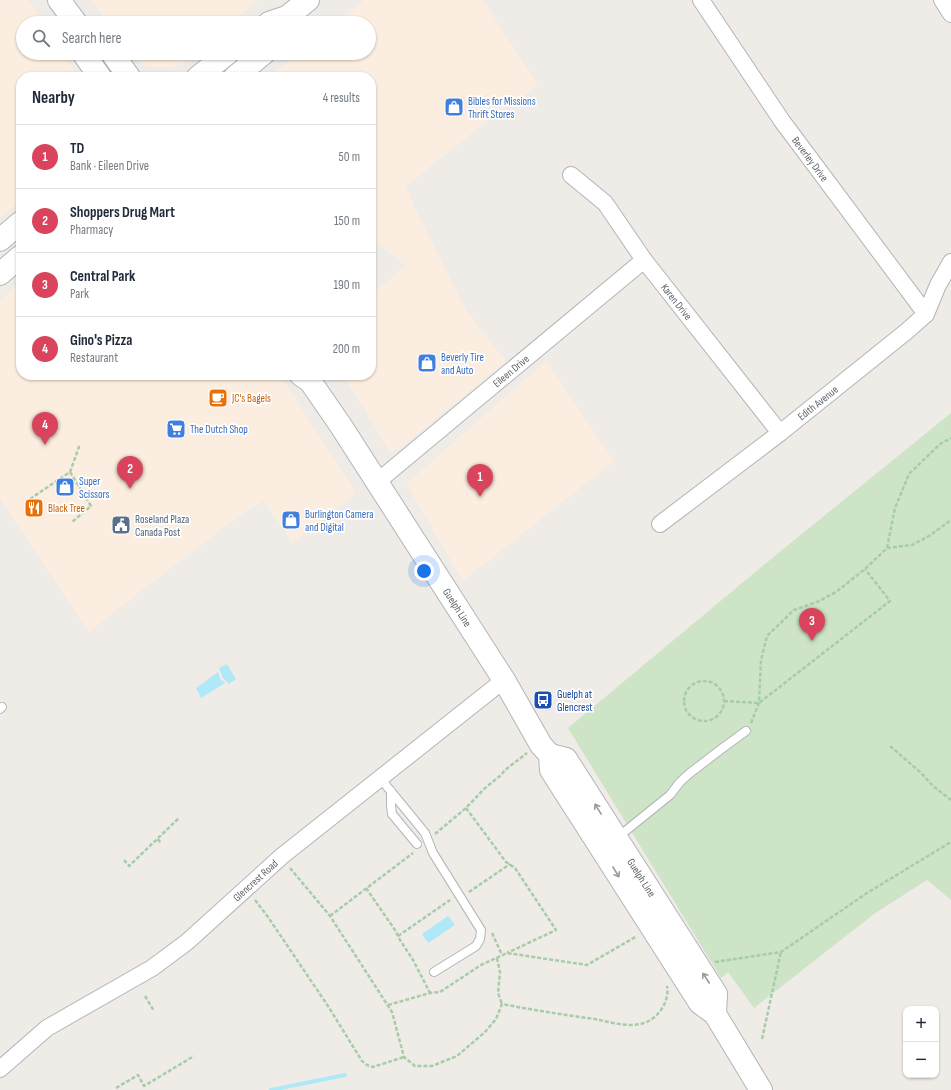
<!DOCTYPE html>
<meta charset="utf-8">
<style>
:root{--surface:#fff;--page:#f2f2f3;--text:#1f2937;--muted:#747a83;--line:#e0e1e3;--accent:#d9445c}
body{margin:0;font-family:"Sofia Sans Condensed",sans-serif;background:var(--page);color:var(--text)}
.controls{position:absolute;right:12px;bottom:12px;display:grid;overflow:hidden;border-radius:8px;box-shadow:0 1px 3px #0004}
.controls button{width:36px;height:36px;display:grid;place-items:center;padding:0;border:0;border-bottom:1px solid var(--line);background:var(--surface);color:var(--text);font:20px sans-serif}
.you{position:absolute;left:424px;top:571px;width:14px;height:14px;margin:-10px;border:3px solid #fff;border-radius:50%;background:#1a73e8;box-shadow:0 0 0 6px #1a73e833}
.badge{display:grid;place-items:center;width:26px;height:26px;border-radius:50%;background:var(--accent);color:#fff;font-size:13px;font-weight:700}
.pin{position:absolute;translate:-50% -33px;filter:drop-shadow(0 1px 2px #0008)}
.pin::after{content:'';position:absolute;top:21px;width:14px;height:12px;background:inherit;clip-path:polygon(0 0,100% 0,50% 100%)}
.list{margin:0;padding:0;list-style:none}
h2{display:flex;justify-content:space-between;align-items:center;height:52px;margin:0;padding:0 16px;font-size:17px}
h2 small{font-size:13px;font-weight:400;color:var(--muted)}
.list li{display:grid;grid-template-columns:26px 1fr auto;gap:12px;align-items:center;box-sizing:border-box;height:64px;padding:0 16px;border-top:1px solid var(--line)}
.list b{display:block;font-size:15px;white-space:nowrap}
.list p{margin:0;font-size:13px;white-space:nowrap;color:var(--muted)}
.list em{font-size:13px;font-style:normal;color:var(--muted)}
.icon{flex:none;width:22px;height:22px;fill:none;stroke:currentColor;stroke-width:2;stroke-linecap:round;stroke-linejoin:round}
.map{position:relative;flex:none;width:951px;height:1090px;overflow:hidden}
.search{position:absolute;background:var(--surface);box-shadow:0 1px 3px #0004;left:16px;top:16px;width:360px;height:44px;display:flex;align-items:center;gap:10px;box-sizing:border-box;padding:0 14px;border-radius:22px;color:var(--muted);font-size:15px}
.panel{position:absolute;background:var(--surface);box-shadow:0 1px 3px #0004;left:16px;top:72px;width:360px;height:308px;border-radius:16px}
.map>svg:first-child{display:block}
.commercial{fill:#fbeee0}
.green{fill:#cee4c6}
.water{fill:#afe9f7}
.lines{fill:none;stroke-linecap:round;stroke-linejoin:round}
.stream{stroke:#afe9f7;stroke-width:4}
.lane-casing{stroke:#b2b5b8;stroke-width:10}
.street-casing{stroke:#b2b5b8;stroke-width:18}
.secondary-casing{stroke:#b1b5b8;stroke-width:24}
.path{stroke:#a6cda8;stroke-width:2.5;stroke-dasharray:4 2;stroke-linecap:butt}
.lane{stroke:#fff;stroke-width:8}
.street{stroke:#fff;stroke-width:16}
.secondary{stroke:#fff;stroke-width:22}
.oneway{stroke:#969a9c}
.labels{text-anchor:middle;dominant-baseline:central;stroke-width:3.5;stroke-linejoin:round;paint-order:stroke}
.shop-label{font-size:11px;fill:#366cbe;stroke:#fff;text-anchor:start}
.street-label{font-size:11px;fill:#5e6366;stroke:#fff}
.food-label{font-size:11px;fill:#c56008;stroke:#fff;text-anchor:start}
.service-label{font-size:11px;fill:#4e5e75;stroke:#fff;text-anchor:start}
.transit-label{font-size:11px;fill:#164399;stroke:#fff;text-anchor:start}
</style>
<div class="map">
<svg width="951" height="1090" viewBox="0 0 951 1090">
<rect width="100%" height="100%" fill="#efebe7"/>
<path class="commercial" d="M3,0H28L43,23H23V53H63L79,77H21V201L0,218V3Z
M90,0H258L231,23H109Z
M364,0H483L538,86L498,112L406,186L414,206L467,312L506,361L399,449L394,450H389L343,375H371V294L406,266L371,238V77H270L299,53H369V23H336Z
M133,53H195L182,64L169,68H155L143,64Z
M21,282V375H280L356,493L292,543L264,500L243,513L146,587L89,632L0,498V300Z
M546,361L614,461L463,581L406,484Z"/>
<path class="green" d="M951,413V900L927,880L874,914L754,1008L728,972L721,978L568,728L777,554Z"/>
<path class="water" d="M227,664L236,679L229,684L223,678L219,668Z
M218,672L220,679L225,683L201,698L196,688Z
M448,916L455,925L428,943L422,934Z"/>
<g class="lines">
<path class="stream" d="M271,1090L345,1075"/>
<defs>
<path id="lane" d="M0,709L2,707
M380,778L425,833L433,853L481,930L480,939L476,946L434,972
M391,791V805L392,814L417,844
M618,837L670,795L680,782L690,773L724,747L746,731"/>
<g id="street">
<path id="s1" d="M701,0L782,121L926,314"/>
<path d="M942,0L951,14"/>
<path id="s2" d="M571,175L605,203L644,260L780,433"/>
<path id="s3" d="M377,482L644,260"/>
<path id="s4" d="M660,524L780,433L907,331L926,314L938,285L951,262"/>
<path id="s5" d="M0,1069L47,1028L152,968L187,942L282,856L504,680"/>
</g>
<g id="secondary">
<path d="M59,0L76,23"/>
<path d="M269,23L287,17L308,0"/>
<path d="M83,53L100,77"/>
<path d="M112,53L129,77"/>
<path d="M198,77L228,53"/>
<path d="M235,77L264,53"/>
<path d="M0,240L21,222"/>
<path d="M0,274L21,256"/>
<path id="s6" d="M301,375L310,381L341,426L504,680L541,745L550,755L551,770L700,1003L715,1014L761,1090"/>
<path id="s7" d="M550,755L566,759L716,994L715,1014"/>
</g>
</defs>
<use href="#lane" class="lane-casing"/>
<use href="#street" class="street-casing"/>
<use href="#secondary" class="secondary-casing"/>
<path class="path" d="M70,472L91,506L72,522
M30,499L70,472L80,444
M887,548L895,508L909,474L940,444L951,438
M684 701a20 20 0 1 1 40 0a20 20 0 1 1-40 0Z
M724,701L759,703L890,601L865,569
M751,723L759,703L761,660L767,636L794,610L819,601L836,592L865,569L887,548L912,545L929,536L951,520
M890,746L920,772L933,786L951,800
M466,808L506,862L515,868L556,930L507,953
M435,834L466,808L484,789L501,775L505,770L527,753
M158,839L161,844
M124,860L129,866L179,818
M290,868L330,916L392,1012L404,1057L415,1066H432L457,1056L485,1032L496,1019L502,1004C533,1010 564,1015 595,1019C609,1022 626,1027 640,1024C657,1021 670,1002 667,986
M366,888L395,930L400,940L413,960L430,993
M469,892L510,864
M255,900L268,917L328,1006L362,1061L367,1065L373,1067L404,1057
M330,916L413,853
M492,933L502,955
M398,936L450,900
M497,958L500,972L498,993L502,1004
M715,962L781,952L867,893L951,842
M145,996L154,1011
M388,1005L430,993L440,992L481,965L507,953L587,965L637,936
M762,1039L781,952
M116,1088L138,1075L144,1086L194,1056"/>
<use href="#lane" class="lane"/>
<use href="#street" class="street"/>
<use href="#secondary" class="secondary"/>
</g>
<defs><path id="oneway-shaft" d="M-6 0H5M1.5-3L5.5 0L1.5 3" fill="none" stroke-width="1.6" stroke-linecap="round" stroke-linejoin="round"/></defs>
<g class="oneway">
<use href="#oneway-shaft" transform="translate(598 809) rotate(-122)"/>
<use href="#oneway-shaft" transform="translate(616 872) rotate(59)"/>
<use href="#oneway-shaft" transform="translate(706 978) rotate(-123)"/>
</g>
<defs>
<symbol id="shop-square" viewBox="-11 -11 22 22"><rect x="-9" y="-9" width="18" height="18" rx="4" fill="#3f7fe0" stroke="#fff"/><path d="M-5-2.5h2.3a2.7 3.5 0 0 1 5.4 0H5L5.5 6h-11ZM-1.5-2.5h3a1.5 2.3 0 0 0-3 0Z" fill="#fff"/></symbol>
<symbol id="cafe-square" viewBox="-11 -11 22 22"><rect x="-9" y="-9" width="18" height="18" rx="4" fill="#e8710a" stroke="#fff"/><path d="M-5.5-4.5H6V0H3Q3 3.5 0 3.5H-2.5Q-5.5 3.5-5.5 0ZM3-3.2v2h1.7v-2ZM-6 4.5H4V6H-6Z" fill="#fff"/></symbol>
<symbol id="supermarket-square" viewBox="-11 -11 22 22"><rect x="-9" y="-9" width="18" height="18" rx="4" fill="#3f7fe0" stroke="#fff"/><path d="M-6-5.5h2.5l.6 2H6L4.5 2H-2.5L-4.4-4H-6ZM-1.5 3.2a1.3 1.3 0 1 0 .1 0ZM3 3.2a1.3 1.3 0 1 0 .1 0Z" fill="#fff"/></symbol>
<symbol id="restaurant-square" viewBox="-11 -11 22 22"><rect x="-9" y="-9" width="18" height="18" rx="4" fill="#e8710a" stroke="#fff"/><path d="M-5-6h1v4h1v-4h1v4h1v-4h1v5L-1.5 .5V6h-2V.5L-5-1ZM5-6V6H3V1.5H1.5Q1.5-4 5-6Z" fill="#fff"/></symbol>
<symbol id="civic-square" viewBox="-11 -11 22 22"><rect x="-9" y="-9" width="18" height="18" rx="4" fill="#5c6f8a" stroke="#fff"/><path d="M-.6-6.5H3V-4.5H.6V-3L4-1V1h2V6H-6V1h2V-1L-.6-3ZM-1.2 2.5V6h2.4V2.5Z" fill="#fff"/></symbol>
<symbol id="bus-square" viewBox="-11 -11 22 22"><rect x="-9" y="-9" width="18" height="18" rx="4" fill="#1a4fb4" stroke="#fff"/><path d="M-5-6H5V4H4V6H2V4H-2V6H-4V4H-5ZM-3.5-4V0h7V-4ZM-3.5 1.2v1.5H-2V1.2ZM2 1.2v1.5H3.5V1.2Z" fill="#fff"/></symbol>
</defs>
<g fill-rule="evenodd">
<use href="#shop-square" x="443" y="96" width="22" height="22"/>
<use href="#shop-square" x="416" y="352" width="22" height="22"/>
<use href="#cafe-square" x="207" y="387" width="22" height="22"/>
<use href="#supermarket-square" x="165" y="418" width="22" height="22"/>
<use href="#shop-square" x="54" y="476" width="22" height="22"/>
<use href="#restaurant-square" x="23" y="497" width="22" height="22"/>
<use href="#shop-square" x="280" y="509" width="22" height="22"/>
<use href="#civic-square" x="110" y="514" width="22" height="22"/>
<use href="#bus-square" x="532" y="689" width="22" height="22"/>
</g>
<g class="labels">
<g class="shop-label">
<text x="468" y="101">Bibles for Missions<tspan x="468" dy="13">Thrift Stores</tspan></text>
<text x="441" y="357">Beverly Tire<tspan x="441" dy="13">and Auto</tspan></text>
<text x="190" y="429">The Dutch Shop</text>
<text x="79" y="481">Super<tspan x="79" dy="13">Scissors</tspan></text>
<text x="305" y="514">Burlington Camera<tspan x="305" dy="13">and Digital</tspan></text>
</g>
<g class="street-label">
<text stroke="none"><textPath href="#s1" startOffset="193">Beverley Drive</textPath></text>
<text stroke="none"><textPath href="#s2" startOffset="166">Karen Drive</textPath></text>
<text stroke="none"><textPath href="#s3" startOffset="174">Eileen Drive</textPath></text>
<text stroke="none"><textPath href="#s4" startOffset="199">Edith Avenue</textPath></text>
<text stroke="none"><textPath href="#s6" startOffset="281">Guelph Line</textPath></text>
<text stroke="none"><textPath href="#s7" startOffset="157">Guelph Line</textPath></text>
<text stroke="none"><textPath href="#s5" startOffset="319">Glencrest Road</textPath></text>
</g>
<g class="food-label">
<text x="232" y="398">JC's Bagels</text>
<text x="48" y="508">Black Tree</text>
</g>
<g class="service-label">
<text x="135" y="519">Roseland Plaza<tspan x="135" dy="13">Canada Post</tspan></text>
</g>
<g class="transit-label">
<text x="557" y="694">Guelph at<tspan x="557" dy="13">Glencrest</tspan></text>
</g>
</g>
</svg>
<div class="controls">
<button>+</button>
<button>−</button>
</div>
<div class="you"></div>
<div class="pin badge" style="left:480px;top:497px">1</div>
<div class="pin badge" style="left:130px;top:489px">2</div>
<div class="pin badge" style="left:812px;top:641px">3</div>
<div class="pin badge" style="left:45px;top:445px">4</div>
<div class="search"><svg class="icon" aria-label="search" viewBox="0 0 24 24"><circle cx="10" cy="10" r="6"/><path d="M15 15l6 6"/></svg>Search here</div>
<section class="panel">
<h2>Nearby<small>4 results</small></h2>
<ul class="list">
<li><span class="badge">1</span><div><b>TD</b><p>Bank · Eileen Drive</p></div><em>50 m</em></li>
<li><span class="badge">2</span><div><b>Shoppers Drug Mart</b><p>Pharmacy</p></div><em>150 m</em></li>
<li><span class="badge">3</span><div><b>Central Park</b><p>Park</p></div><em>190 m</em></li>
<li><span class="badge">4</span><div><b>Gino's Pizza</b><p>Restaurant</p></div><em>200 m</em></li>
</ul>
</section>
</div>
